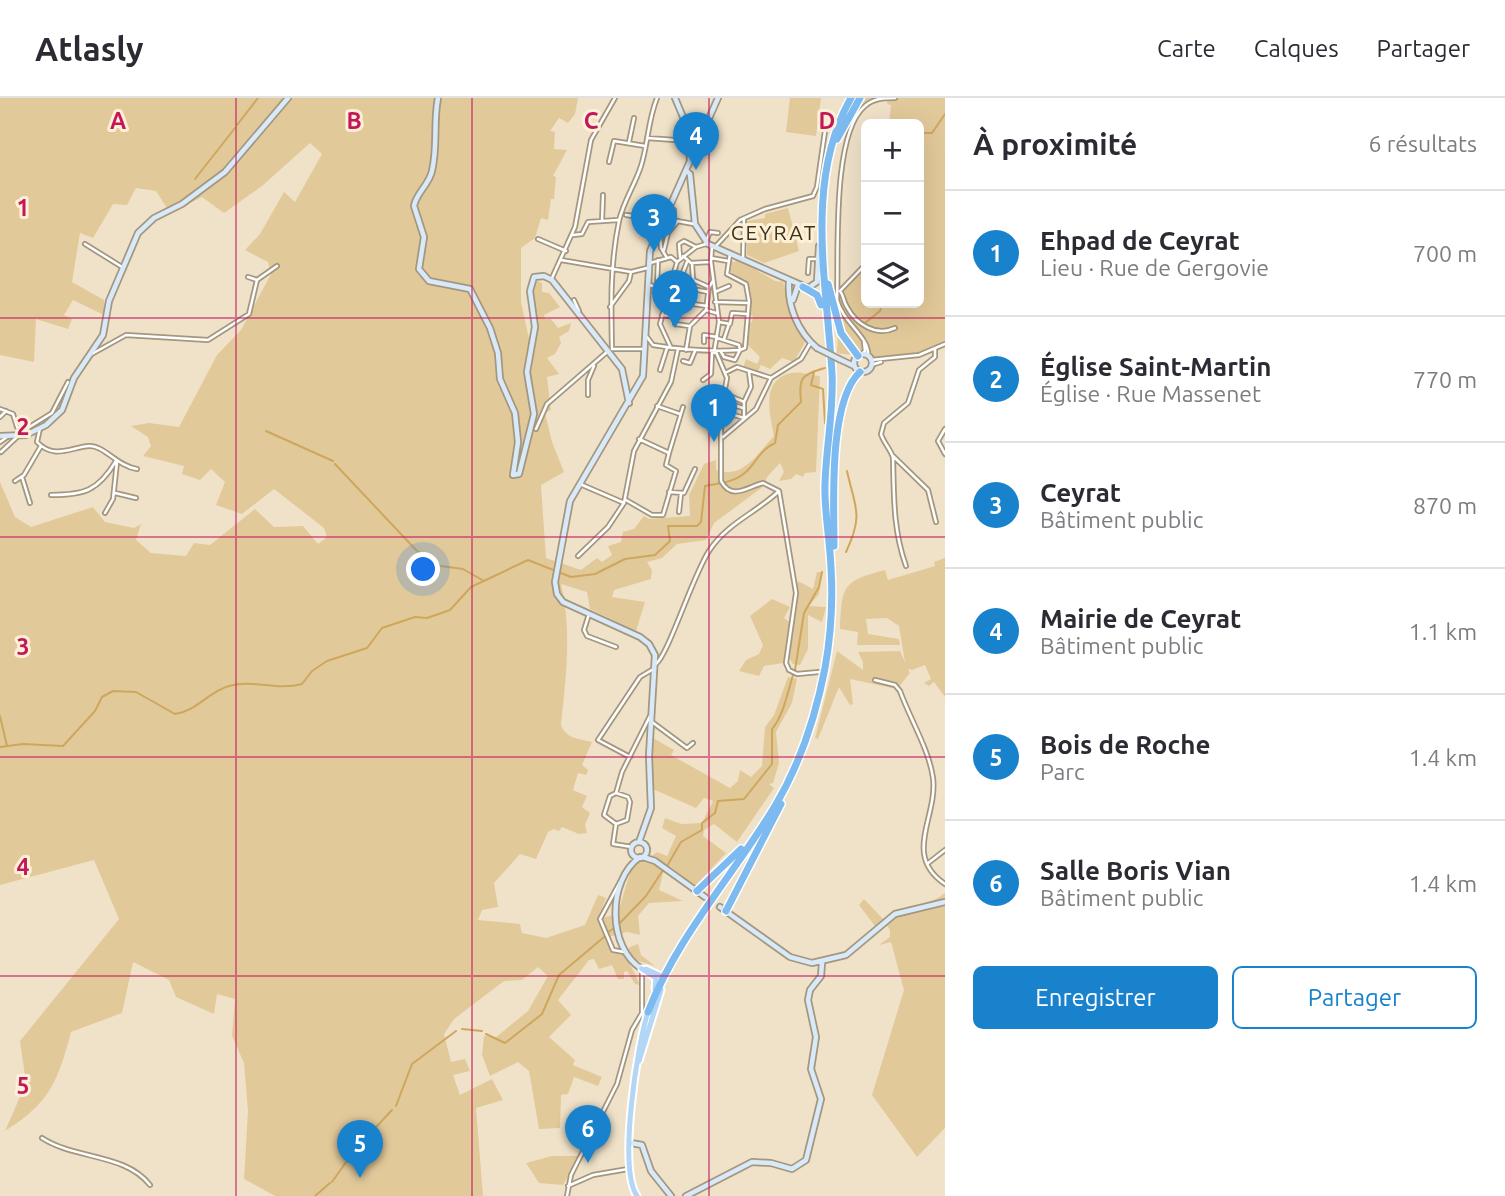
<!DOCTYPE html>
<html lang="fr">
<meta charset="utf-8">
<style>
:root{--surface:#fff;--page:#f2f2f3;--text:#2b2b33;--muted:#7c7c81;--line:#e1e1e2;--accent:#1882cc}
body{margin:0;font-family:Ubuntu,sans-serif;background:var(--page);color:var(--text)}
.controls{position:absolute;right:21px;top:21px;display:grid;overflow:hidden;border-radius:10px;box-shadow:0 7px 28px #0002}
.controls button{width:63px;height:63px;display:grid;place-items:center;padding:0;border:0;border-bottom:2px solid var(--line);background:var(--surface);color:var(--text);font:35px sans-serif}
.you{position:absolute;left:424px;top:472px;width:24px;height:24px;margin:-18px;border:5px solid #fff;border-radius:50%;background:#1a73e8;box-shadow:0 0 0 10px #1a73e833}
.badge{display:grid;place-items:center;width:46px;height:46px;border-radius:50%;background:var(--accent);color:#fff;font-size:23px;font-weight:700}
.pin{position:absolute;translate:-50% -58px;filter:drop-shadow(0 2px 4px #0008)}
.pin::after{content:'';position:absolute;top:37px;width:24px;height:21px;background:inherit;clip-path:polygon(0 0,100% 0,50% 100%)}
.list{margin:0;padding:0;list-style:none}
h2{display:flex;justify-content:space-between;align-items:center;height:91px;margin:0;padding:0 28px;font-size:30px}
h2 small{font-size:23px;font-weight:400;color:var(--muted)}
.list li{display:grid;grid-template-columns:46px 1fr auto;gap:21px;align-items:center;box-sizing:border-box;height:126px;padding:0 28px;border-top:2px solid var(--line)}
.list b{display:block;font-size:26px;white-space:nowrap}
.list p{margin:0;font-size:23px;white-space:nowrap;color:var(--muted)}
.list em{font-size:23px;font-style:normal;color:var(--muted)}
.actions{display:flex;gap:14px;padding:21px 28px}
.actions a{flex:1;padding:16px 0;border:2px solid var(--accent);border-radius:10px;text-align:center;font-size:24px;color:var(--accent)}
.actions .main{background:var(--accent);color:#fff}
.icon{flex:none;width:38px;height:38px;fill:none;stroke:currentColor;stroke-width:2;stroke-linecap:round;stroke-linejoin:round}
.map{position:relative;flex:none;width:945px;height:1098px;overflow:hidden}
header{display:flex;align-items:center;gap:42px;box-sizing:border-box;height:98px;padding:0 35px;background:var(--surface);border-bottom:2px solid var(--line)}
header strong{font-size:33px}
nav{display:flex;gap:38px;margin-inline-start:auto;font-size:24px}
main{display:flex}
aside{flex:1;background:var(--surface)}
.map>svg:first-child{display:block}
.green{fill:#e2c99a}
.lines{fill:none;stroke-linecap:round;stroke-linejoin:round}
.stream{stroke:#cea75d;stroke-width:2}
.street-casing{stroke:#a4977f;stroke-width:6}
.secondary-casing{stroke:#a4977f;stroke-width:8}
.primary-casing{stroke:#fff;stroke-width:9}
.highway-casing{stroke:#fff;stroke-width:10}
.street{stroke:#fff;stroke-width:2.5}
.secondary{stroke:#d8eafa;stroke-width:4.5}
.primary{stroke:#b1d6f6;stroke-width:5}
.highway{stroke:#7dbaf0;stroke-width:7}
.secondary-bridge-casing{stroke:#a4977f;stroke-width:8;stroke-linecap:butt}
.secondary-bridge{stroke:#d8eafa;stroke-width:4.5}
.grid{fill:none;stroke:#c2185b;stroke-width:2;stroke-opacity:0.55}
.labels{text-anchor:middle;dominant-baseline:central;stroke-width:6;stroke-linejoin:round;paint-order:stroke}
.quarter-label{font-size:21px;letter-spacing:2px;fill:#3c311c;stroke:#fef0d6}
.grid-label{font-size:23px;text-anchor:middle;font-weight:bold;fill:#c2185b;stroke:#fef0d6;stroke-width:6;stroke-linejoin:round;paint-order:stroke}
</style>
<header>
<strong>Atlasly</strong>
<nav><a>Carte</a><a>Calques</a><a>Partager</a></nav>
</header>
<main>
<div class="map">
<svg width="945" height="1098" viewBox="0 0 945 1098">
<rect width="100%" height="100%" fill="#f0e2c9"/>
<path class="green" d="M0,0H578L575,16L568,25L559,20L550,33L555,34L554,51L567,52L553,78L556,79L554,101H551L548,122L541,120L535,140L521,150V204L531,250C535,227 528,204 532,181L542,185V194L549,195L560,209L544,217L545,221H551L558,230L571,225L569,233L559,239L561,245L555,256L547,260L559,276L547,279L551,312L545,315L552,344L564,374L541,387L546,460L581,472L597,460L602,464L612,457L608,448L621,444L623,434L634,431L644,418L649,421L690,418L689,397L704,366L716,362V372C743,382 758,355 774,338C770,317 760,282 791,275C799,273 812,277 820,278L816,374L805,375L803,379L796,376L791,381L779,383L784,374L780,365L767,379L764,388L714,425L706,442L677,446L662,460L647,464L652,472L651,481L614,492L612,499L645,504L636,533L590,511L587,494L561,486C572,533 566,579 561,627C566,641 580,641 592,644L582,667L588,672L586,677L578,675L573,692L587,698L582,709L590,715L585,727L587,735L579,736L562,729L559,733L554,731L548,734L536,761L520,756L494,785L498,809L482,812L478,822L520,826L522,835L546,840L585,827L598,797L606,800L597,822L618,815L631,771L639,762H646L657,754L667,758L676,738L662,730L665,720L681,726L702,725L713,703L704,700L696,710L648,689L646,665L653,640L674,652L671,657L730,690L738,683L740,672L751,679L762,668L765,629L774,617L788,579L797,581L792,605L776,634L779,665L773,685L769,686L774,690L737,744L714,726L704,732L703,738L726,755L695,788L671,769L663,775L659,792L683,803L649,805L638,818L640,837L627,834L605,840L612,855L623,857L630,849L638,846L641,857L655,868L636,862L630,866L640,887L635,886L627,873L624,874V881H618L612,867L599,871L594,861L589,862L558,902L571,917L549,939L575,962L573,967L602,979L598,988L574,979L568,996L561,997L560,1030L539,1031L529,973L518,964L490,978L482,957L484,938L496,939L528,913L548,878L538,869L522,882L504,883L454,921L444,936L451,964L465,961L470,973L453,977L460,997L492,981L503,1002L476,1010L483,1098H275L244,1081L248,1013L244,965L232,938L235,901L217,896L214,916L176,899L169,882L133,864L122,915L71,934C58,983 50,1005 5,1033L26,985L20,943L119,821L94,762L0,787V384L15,419L31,429L93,409L105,424L134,430L141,426L136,442L151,455L186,458L194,445L210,447L255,411L274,429L303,428L318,446L327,439L324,430L274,391L242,416L216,407L225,384L211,371L200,382L182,376L184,368L143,358L151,348L148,339L131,328L149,325L179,329L217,257L241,232L271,176L268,164L245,152L260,136L284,94L295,104L322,56L310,45L262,88L224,115L202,99L170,115L156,93L136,90L127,107L113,106L93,140L80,135L72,184L104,202V217L73,202L64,217L72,221L68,231L36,221L34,264L0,257Z
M790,0H821L816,38L786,34Z
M862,0H945V243C912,264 874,260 837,255L840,197L866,167V205H919V26H889L891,7L887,6L888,2H870L851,21L840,45L847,25Z
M788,110L799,153L764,165L747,157V123L765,120V116Z
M736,160L775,183L783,184L797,229L806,242L794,264L782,260L770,271L761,267L757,275L743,270L746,261L757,266L760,259L747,246L748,225L752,224L753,218L748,216L750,203L746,185L729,172L730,163L735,164Z
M945,460V599L934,584L929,588L924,585L931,581L925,567L912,572L906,570L899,528L887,520L866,521L868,536L899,541L900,547H857L858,534L840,531C842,488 842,483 885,472L888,482L935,468L934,464Z
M817,474H822L819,496L809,508L826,509L822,524L808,517V551L800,567L793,566L789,560L783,565L764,568L759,578L739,573L746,562L759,556L763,547L750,518L772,501L790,509L784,520L791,525L798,483L813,491Z
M837,553L863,572V564L858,554L900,553L910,575L897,591L850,581L853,606L850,607L839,589L818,641L815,640Z
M945,795V1030L917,1059L872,997L904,892L891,844L879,847L890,839V832L883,822L875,828L859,807L864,801L883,821C903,808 926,810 945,795Z
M552,1058H580L563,1087L539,1085L526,1065Z"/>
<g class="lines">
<path class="stream" d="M237,27L258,0
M919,43L923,35H932L945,16
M195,81L235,30
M865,225L880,213L883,205
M814,274L811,287L823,291L825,325
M266,333L333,363
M335,366L416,452L441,468L463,471L484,483
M846,454C864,416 855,410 847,373
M795,572L804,515L819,489L822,474
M0,618L7,648
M0,649L23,646L63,648L95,613L102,599L113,593L136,594L175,616C197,613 208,594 229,588C253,581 277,593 302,586L312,573L327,563L367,550L382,530L415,519L427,520L450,512L471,489L528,462L571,479L595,476L625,461L655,457L670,443L668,428H697L701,424L705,388C720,385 734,385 747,373C757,363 761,351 775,345L778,327L801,304C799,280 800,277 825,270
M667,768L681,744L702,732V725L715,715L718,703L744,701L772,666V631C783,619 788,593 793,577
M619,826L646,798L663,772
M607,835L614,830
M462,931L482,933
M486,936L505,945L542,916L559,877L604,839
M396,1008L412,966L456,933
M362,1044L392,1012
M355,1052L359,1047
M350,1057L353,1054
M332,1084L349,1060
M315,1098L330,1085"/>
<defs>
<path id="street" d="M647,40L689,43
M629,44L634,20
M609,64L614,43L645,48
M813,98L817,89L825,33
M674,112V122
M626,117L662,122
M666,121L694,126
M602,123L603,97
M660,134L661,150L667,160
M573,137L582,136L588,124L618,122
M538,141L566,153
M706,144L710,134L718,135
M85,146L122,169
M712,148L711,164L719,224L714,255
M716,148L740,122L765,111L813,98
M664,152L668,135L678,123
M683,158L691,165L710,164
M680,159L679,146L684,143L696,149
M711,160L728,163
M561,162L631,174L647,170
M743,162L744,121
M650,165L671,159L676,163
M692,165L693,182
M808,175L809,161H819
M682,177L687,164
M681,178L680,183L686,187L693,182
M248,179L257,182
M552,180L575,129L591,42L615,0
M693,182L709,189
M713,183L709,189L706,212L716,215
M649,187L657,189L658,162
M685,193L684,199L688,201
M840,193C844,198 843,203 847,209C856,226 876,239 895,230
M840,193L863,169
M715,194L729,188
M574,202L579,213
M715,204L749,205
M687,205L693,191L708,194
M610,209L629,183L631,174
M662,217L676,219L680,207L686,205L707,208
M676,219L675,226L689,228
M719,224L730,226L732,215L748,216
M647,239L653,247C683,252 710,254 740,252L735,262L724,259L721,254
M717,240L739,247L740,252L745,250L749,203L746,186L727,176L730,156
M724,241L729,226
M704,244V237L717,239
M671,250L660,226L677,164L696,149L706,146
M612,251C611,208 610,166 619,123C623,104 635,87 641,68C648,46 648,22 657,0
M612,251H644
M686,252L690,228L706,212
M716,254L727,280L721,313V383C732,403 747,389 763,385L779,393L796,495L786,565L789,572L797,576L819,574
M90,257L126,237L208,242L249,216L257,182L277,168
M861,257L865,253L864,244
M868,258C870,239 843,225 837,202C839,159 831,36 865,8C874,0 884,0 895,0
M871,262L919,257L945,246
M683,263L690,265L695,253
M871,267L881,264
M660,272L667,250
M725,275L737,269L771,280
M703,282L711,276L712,255
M725,296L744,304
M588,297V282L594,268
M723,304L743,310
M657,308L680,316
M0,311L13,316L17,329L23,333
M721,313L744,320
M0,319L6,313
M744,320V304L751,289L749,274
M40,330L37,344C54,362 72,349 89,348C104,347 117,368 137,371
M536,331L547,306L607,254
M945,331L938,343L945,356
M23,333L52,315L68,284
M723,339L756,311L771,280L801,261L811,244
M639,341L669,355L683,309
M0,344L7,339
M1,354L17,339
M893,358L928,392L936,424
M22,379L30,405
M15,383L24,377L41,348
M580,386L624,405L634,353L671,284L678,251
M669,394L684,395L695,371
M115,395L136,400
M51,397C84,397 98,393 116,363
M626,402L652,417H663L676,373L666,367L669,355
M679,414L681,396
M105,415L113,401L117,364
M578,458L608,429L624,405
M906,468C893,432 894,398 893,360C892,353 883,344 881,336L884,325L908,305L919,272L935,259V251
M589,516L584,532L587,538L616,549
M656,566C669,555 693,477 709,453C727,425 756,415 779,393
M875,582L895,587L900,593C910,621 929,651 933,680C938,719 902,757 945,786
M652,624L687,650L693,645
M630,659L598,642L640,579L655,570
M616,695L622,674L650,618
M616,726L604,717L610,698L616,695L628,699L630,704L627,722L616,726L613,746L632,749
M927,766L945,752
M620,784L600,821L613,852L624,854
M42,1040C76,1062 125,1055 150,1087
M568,1088L593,1077L628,1071
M567,1098L571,1077L617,986L632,932L642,915V874"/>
<path id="secondary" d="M438,0C433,25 438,48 432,73C429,87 416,95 414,108L424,139L419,171L429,183L470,191L490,230L498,255L500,281L515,315L518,344L513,377L519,376L534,316L527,274L535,229L530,193L534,179L544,178L552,182L622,271L629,305
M675,0L688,31L690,63
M686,72L690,76L695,126L708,146L808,190L817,184L819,148
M789,183C787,208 798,234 817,250
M793,202L798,187
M854 265a9 9 0 1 1 18 0a9 9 0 1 1-18 0Z
M839,261L854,268
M0,338L26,337L46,327L62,312L74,280L103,237L109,203L138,135L154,120L182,106L225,74L288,0
M639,744L651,710L649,658L655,557L649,546L640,539L563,504L557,496L555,484L570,403L643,278L650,153L718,0
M631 752a8 8 0 1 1 16 0a8 8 0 1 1-16 0Z
M640,759C607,782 607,850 642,871
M643,759L655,763L705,799
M720,809L790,859L812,865L846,857L895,816L945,804
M631,1045L642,1047L651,1073L671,1098
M686,1098L752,1064L771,1065L792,1071L806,1062L821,1001L811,971L816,939L808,902L810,892L821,878L822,865"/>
<path id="primary" d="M642,871L656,880L655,891
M646,871L661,878L663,882
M639,963L661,892
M637,1098C618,1070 637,948 648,914"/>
<path id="highway" d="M837,41L860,0
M828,186L841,235L858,258
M803,189L817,197L821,207
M834,448C834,408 828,303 860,274
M697,793L741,751
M726,813L781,706
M648,914C678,837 733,778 775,708C800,666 816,617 825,570C831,537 833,503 831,470C830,442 824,413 825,386C826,349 834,312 832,275C827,186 804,82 851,0"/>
</defs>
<use href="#street" class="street-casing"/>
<use href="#secondary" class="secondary-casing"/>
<use href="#primary" class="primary-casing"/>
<use href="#highway" class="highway-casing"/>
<use href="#street" class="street"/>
<use href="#secondary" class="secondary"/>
<use href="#primary" class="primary"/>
<use href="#highway" class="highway"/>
<defs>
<path id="secondary-bridge" d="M817,250L839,261"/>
</defs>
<use href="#secondary-bridge" class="secondary-bridge-casing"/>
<use href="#secondary-bridge" class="secondary-bridge"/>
</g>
<path class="grid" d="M236,0V1098M472,0V1098M709,0V1098M0,220H945M0,439H945M0,659H945M0,878H945"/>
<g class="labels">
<g class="quarter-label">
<text x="774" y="134">CEYRAT</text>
</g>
</g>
<g class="grid-label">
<text x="118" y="31">A</text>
<text x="354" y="31">B</text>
<text x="591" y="31">C</text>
<text x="827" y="31">D</text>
<text x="23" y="118">1</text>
<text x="23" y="337">2</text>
<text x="23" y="557">3</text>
<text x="23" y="777">4</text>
<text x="23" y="996">5</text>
</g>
</svg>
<div class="controls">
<button>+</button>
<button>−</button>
<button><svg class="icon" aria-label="layers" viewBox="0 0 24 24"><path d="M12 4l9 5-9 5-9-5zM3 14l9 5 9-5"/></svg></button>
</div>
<div class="you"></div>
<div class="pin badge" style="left:714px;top:344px">1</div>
<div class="pin badge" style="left:675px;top:230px">2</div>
<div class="pin badge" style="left:654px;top:154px">3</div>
<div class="pin badge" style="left:696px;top:72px">4</div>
<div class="pin badge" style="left:360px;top:1080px">5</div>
<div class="pin badge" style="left:588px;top:1065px">6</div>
</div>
<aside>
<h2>À proximité<small>6 résultats</small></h2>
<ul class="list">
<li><span class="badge">1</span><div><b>Ehpad de Ceyrat</b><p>Lieu · Rue de Gergovie</p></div><em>700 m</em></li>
<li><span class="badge">2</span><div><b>Église Saint-Martin</b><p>Église · Rue Massenet</p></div><em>770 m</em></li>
<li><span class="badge">3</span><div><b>Ceyrat</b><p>Bâtiment public</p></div><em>870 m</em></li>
<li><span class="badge">4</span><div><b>Mairie de Ceyrat</b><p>Bâtiment public</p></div><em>1.1 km</em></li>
<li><span class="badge">5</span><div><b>Bois de Roche</b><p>Parc</p></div><em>1.4 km</em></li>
<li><span class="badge">6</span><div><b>Salle Boris Vian</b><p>Bâtiment public</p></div><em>1.4 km</em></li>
</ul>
<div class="actions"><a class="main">Enregistrer</a><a>Partager</a></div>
</aside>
</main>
